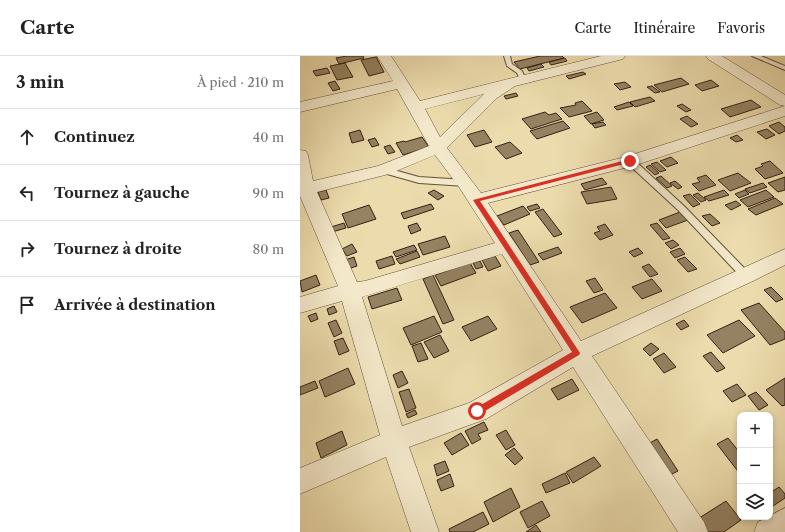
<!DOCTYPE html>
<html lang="fr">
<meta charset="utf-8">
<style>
:root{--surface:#fff;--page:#f6f6f6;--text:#222;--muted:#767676;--line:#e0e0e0}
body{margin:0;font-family:"Libre Caslon Text",serif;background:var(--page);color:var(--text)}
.controls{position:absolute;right:12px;bottom:12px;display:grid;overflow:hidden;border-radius:8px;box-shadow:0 2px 6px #0003}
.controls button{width:36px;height:36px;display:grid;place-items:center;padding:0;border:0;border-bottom:1px solid var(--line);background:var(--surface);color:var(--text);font:20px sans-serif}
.stop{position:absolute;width:12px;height:12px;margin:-9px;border:3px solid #d93025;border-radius:50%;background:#fff}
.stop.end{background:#d93025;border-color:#fff;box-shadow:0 1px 4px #0008}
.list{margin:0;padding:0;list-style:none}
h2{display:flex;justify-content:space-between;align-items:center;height:52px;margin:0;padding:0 16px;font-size:17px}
h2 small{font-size:13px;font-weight:400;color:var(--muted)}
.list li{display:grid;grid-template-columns:26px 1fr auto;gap:12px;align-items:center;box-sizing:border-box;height:56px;padding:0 16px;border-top:1px solid var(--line)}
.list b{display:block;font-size:15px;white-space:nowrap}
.list em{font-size:13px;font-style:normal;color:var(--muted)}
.icon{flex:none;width:22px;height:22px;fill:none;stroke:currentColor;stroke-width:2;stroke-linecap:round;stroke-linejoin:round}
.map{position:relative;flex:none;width:485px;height:476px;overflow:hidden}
header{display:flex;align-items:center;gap:24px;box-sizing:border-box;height:56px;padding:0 20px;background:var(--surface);border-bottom:1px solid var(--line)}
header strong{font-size:19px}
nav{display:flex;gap:22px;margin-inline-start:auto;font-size:14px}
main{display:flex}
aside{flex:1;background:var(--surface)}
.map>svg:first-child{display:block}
.building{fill:#948262;stroke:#342010}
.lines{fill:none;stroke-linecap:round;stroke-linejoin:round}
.service-casing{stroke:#624f37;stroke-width:2}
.minor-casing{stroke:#624f37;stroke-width:1}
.service{fill:#f3e8ca;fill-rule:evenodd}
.minor{fill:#f3e8ca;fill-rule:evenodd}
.route{fill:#d93025}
</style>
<header>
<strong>Carte</strong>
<nav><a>Carte</a><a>Itinéraire</a><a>Favoris</a></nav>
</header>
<main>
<aside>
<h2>3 min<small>À pied · 210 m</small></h2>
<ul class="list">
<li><svg class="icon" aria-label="ahead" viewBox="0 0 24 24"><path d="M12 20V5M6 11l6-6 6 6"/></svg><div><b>Continuez</b></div><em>40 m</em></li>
<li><svg class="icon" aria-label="left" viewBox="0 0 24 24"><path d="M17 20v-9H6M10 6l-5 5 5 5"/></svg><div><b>Tournez à gauche</b></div><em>90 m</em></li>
<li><svg class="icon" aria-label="right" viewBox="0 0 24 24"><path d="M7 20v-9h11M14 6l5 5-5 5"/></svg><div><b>Tournez à droite</b></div><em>80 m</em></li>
<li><svg class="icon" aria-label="arrive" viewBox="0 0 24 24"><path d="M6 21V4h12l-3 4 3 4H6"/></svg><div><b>Arrivée à destination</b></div></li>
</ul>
</aside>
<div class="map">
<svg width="485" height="476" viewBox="0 0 485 476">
<rect width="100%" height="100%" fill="#ecdcad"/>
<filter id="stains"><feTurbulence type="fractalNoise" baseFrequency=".005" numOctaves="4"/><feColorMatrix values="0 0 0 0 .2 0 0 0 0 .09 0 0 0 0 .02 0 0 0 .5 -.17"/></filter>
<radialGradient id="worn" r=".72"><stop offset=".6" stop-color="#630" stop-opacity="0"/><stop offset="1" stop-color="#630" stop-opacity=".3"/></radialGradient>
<path class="building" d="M47,0H63L64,2L39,8L36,2Z
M240,0H262L264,2L220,13L214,6Z
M76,1L84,16L69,20L61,4Z
M265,2L267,5L251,9L249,6Z
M45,7L53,21L37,24L30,10Z
M241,8L244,11L229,15L227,12Z
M27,12L30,17L16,20L13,15Z
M283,16L286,18L269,23L266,20Z
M381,22L389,28L362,36L354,29Z
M411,24L419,30L402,35L395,29Z
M35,25L40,33L33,35L28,27Z
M325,26L331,31L320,34L314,28Z
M352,30L360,36L355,37L347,31Z
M216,37L218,40L206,43L204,40Z
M350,41L355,45L335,51L330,46Z
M451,44L461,51L430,61L421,53Z
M282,45L292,55L269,61L260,52L276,49L275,47Z
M329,46L333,50L317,54L314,51Z
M382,48L391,54L386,56L377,50Z
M245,56L249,59L256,57L262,63L231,73L222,63Z
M297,56L304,64L291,68L284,60Z
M387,60L398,68L391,71L380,63Z
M263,65L270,72L237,83L230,75Z
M303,66L306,69L295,72L292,68Z
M479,66L485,71V75L479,78L469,70Z
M467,73L475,79L466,83L457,76Z
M60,74L64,84L52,87L49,77Z
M184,74L192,86L175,91L167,79Z
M437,79L443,84L436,86L430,82Z
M122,81L129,91L103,99L96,87L104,85L105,86Z
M75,82L79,89L72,91L68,84Z
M210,86L222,97L206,103L195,91Z
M90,89L95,96L88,98L84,91Z
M371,101L378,107L367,111L360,105Z
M470,105L483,117L465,123L455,113L463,110L461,108Z
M357,106L366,114L360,116L351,108Z
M350,109L359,117L355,119L346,111Z
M438,117L451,127L430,135L418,124Z
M406,119L416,129L399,135L392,128L400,126L397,122Z
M361,120L372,130L367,132L356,122Z
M485,121V134L478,136L468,127Z
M302,122L307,128L285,134L281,128Z
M375,125L382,131L378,133L370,127Z
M463,127L467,131L450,137L445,133Z
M311,131L317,143L287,148L281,136Z
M26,134L29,142L21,144L18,136Z
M134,134L144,140L138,144L128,137Z
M424,134L429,139L409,145L404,141Z
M445,134L449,138L439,142L435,138Z
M466,134L474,141L448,151L440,144Z
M398,137L406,144L401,146L393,139Z
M390,138L400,148L393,151L383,140Z
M475,142L483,148L456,159L448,153Z
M436,145L441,149L431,154L425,149Z
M131,148L134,153L104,163L101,157Z
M237,148L240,152L230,155L227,151Z
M69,149L76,163L48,172L42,158Z
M223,150L230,158L204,169L197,160Z
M243,153L262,178L254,181L235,156Z
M380,156L388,164L366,172L359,164Z
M410,158L420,167L412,170L402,160Z
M44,167L46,172L32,176L31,171Z
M117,167L121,174L111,178L108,170Z
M357,167L370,182L363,184L350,169Z
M305,168L313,179L300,184L294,177L300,175L297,171Z
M218,174L239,206L230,209L209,177Z
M145,180L150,191L123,199L118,188Z
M373,184L379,189L371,193L365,187Z
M52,188L57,196L47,200L42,193Z
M114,189L117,194L96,201L93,196Z
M258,191L262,197L243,204L238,198Z
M338,192L343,197L334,201L329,196Z
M380,192L385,198L375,202L370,196Z
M117,195L120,201L100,208L96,203Z
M92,200L95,208L79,213L76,205Z
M195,200L201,210L188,215L182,204Z
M54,201L57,210L48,213L45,204Z
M385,201L397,213L388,216L377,204Z
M180,205L183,211L176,213L173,207Z
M170,207L176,217L141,230L135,219Z
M349,208L358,218L350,221L342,211Z
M16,219L20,229L2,236L0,225Z
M133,219L154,264L143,268L123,223Z
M295,222L303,234L294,237L286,225Z
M352,223L362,235L342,243L332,231Z
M471,231L483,243L476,246L464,234Z
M97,232L102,244L72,253L68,241Z
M305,237L317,252L282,267L270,251Z
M459,247L485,276V283L470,289L441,254Z
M34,250L37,256L29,259L27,253Z
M16,257L18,263L11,266L8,260Z
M134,260L142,276L111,289L103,272Z
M188,260L197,273L171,285L162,271Z
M36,264L42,277L34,281L28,267Z
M384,264L389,270L381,274L376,268Z
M439,264L455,280L423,297L407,279Z
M140,279L149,295L134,302L124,286Z
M43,282L49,295L39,299L34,285Z
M121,287L128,303L118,306L112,290Z
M351,287L359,293L350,300L343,293Z
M411,296L425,312L417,316L403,300Z
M364,297L376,311L364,317L353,303Z
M48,312L55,328L25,341L19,325Z
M102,315L108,327L98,332L93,319Z
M485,322V349L482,350L466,334Z
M272,323L279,334L258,344L251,333Z
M15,325L18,332L0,339V331Z
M437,328L446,339L432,346L423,335Z
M109,333L116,352L106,356L99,336Z
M456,336L468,349L459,354L448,340Z
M115,354L117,358L108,362L106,358Z
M184,366L188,374L178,378L181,383L172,388L165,375Z
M206,374L215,389L206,394L196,379Z
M42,375L47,389L21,402L16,387Z
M161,377L169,389L152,399L144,387Z
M428,382L440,397V418L417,388Z
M357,383L378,415L366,421L346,389Z
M214,392L223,402L215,409L205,399Z
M294,401L301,410L273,427L266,416Z
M145,405L149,415L137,420L134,409Z
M265,417L270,427L246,437L242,428Z
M150,418L154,430L141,435L137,424Z
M479,431L485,438V442L470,452V437Z
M211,432L220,451L193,466L184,446Z
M242,445L250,460L228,472L220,456Z
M426,445L441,464L424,476H405L396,464Z
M183,456L189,468L173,476H150L149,473Z
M236,469L241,476H226Z"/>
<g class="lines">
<defs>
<path id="service" d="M204,0H210L212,8L222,15L226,24L225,25H221L217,17L207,10Z
M452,0H461L485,10V14Z
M327,103H333L384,150L449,217L451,220L449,223H443L378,154L327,107Z
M83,111L119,121L166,124L170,127L166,130L119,127L80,116V112Z"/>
<path id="minor" d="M77,0H91L120,45L301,0H325L323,3L215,30L197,42L147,92L181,137L325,101L485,50L480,49L408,3L406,0H422L485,39V60L336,109L188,147L281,285L485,193V209L453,225L292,300L404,466L408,476H378L273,311L186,363L109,391L139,476H111L86,401L0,438V412L80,379L42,245L0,257V241L38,230L0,140V94L6,95L8,99L13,125L78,110L129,90L97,33L0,56V46L93,25ZM184,38L140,81L125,53ZM135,99L159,131L195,187L65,225L57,226L17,136L89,118ZM202,198L263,294L169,347L102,370L62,241Z
M485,452V476H454L458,466Z"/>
</defs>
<use href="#service" class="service-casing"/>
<use href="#minor" class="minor-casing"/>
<use href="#service" class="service"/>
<use href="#minor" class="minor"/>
</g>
<path class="route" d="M330,103L333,105L332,106L180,145L280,297L279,299L180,358H174V353L272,296L173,144Z"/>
<rect width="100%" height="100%" filter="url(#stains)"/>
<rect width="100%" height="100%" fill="url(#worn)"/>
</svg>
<div class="controls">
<button>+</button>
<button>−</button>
<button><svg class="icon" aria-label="layers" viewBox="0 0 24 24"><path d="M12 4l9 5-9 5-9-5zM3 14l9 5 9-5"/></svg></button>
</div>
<div class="stop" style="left:177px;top:355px"></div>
<div class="stop end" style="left:330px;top:105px"></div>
</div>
</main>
